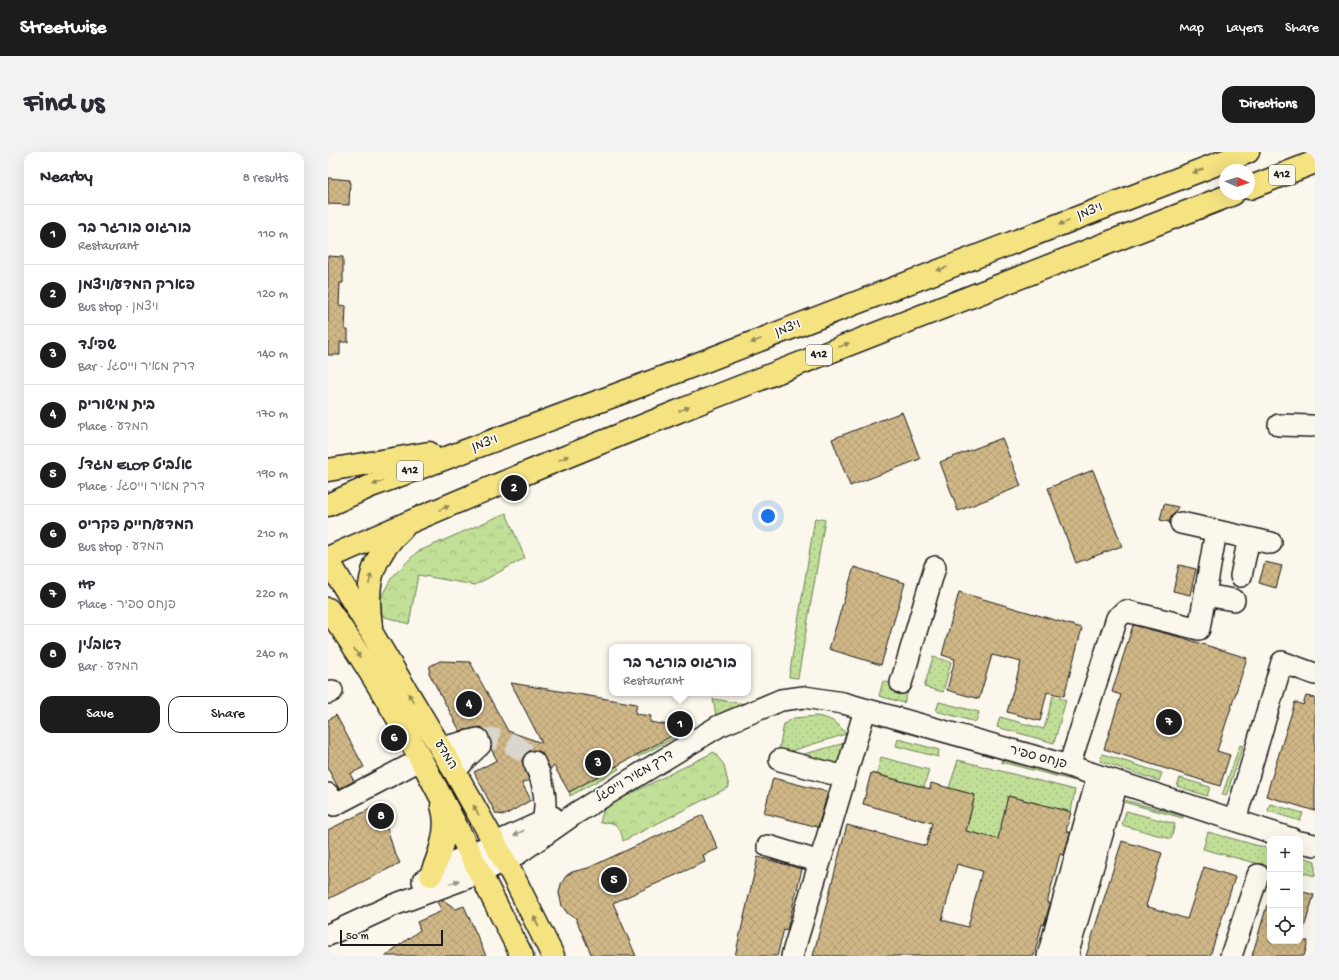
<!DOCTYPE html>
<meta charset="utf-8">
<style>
:root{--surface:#fff;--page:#f2f2f3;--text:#2b2b33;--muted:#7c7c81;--line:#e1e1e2;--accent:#1c1c1c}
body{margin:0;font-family:"Gochi Hand","Playpen Sans Hebrew",sans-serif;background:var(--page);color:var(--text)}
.controls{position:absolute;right:12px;bottom:12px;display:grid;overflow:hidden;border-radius:8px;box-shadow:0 4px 16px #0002}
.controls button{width:36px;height:36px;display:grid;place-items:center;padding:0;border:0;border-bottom:1px solid var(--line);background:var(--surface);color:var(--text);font:20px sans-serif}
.compass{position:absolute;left:891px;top:12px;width:36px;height:36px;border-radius:50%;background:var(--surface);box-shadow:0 4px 16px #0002;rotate:93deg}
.scale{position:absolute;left:12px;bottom:10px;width:103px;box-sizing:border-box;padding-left:4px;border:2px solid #1c1c1c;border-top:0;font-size:11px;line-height:14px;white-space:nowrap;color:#1c1c1c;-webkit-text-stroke:3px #fbf7ec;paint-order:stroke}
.you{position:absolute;left:440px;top:364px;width:14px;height:14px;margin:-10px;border:3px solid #fff;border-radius:50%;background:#1a73e8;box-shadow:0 0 0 6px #1a73e833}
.badge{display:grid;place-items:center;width:26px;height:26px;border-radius:50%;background:var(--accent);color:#fff;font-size:13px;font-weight:700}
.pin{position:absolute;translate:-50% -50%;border:2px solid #fff;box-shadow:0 1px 4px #0006}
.popup{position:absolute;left:281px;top:492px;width:142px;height:52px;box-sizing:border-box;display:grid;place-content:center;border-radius:8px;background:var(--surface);filter:drop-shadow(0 1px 3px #0005);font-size:13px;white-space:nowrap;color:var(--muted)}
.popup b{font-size:15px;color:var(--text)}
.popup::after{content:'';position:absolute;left:50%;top:100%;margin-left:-8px;border:8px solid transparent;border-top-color:var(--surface)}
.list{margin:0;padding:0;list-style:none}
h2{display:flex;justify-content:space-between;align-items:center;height:52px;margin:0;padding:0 16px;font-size:17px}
h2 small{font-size:13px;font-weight:400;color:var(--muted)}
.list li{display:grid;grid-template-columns:26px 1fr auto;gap:12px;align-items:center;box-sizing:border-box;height:60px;padding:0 16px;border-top:1px solid var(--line)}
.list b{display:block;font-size:15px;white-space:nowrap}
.list p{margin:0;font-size:13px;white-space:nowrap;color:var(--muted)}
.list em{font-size:13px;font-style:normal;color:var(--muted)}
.actions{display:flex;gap:8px;padding:12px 16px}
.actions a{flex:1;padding:9px 0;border:1px solid var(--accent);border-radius:12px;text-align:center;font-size:14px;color:var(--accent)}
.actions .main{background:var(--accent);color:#fff}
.icon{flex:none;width:22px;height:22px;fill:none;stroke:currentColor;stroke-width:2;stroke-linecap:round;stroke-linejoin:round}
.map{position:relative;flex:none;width:987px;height:804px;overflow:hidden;border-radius:12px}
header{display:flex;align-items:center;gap:24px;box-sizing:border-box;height:56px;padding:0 20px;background:var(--accent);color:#fff}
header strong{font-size:19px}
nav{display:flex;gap:22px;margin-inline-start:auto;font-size:14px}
.intro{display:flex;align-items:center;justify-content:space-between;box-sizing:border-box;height:96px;padding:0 24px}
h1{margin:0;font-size:28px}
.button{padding:10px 18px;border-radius:12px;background:var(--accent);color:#fff;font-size:14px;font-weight:700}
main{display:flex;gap:24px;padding:0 24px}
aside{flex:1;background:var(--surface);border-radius:12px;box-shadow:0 4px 16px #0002}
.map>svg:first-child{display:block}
.grass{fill:url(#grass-dots);stroke:#6e7e5a}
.park{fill:url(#park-crowns);stroke:#6e7e5a}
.building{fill:url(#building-cross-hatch);stroke:#1c1c1c;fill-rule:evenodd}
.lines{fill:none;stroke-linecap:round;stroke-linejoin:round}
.minor-tunnel{stroke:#dad6cd;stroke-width:21;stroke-dasharray:21 10;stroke-linecap:butt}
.minor-casing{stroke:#1c1c1c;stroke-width:24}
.major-casing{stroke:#1c1c1c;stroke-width:25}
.minor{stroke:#fbf7ec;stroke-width:21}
.major{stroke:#f5e382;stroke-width:22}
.oneway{fill:#938954}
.oneway2{fill:#97948e}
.labels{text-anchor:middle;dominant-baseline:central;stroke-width:3.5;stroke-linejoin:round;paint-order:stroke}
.shield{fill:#fbf7ec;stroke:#5f5e5a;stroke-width:1}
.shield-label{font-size:12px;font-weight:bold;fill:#1c1c1c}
.street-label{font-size:13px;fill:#1c1c1c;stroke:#fbf7ec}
</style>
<header>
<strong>Streetwise</strong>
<nav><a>Map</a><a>Layers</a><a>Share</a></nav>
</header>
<div class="intro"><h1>Find us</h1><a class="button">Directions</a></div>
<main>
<aside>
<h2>Nearby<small>8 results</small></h2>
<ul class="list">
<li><span class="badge">1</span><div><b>בורגוס בורגר בר</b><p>Restaurant</p></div><em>110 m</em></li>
<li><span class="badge">2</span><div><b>פארק המדע/ויצמן</b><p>Bus stop · ויצמן</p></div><em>120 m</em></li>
<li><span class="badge">3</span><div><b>שפילד</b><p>Bar · דרך מאיר וייסגל</p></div><em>140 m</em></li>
<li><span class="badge">4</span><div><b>בית מישורים</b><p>Place · המדע</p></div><em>170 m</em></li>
<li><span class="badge">5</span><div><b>מגדל ELOP אלביט</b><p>Place · דרך מאיר וייסגל</p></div><em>190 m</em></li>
<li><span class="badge">6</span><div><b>המדע/חיים פקריס</b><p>Bus stop · המדע</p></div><em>210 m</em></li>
<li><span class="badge">7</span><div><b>HP</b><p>Place · פנחס ספיר</p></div><em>220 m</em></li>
<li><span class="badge">8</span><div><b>דאבלין</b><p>Bar · המדע</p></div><em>240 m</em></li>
</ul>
<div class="actions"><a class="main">Save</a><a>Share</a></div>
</aside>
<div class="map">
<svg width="987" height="804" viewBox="0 0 987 804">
<defs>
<pattern id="grass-dots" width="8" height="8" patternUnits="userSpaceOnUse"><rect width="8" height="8" fill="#c1df97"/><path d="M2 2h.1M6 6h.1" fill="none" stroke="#a5bf82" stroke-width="1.8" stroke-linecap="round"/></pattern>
<pattern id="park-crowns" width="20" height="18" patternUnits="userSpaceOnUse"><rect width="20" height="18" fill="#c1df97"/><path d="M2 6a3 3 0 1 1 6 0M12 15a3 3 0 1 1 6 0" fill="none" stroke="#a5bf82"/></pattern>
<pattern id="building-cross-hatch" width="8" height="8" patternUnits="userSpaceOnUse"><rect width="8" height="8" fill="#d0b787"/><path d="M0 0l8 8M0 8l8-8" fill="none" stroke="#b29d74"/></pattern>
</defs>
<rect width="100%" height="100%" fill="#fbf7ec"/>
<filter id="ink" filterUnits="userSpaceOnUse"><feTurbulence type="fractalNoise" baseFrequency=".025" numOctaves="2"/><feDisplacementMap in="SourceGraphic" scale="8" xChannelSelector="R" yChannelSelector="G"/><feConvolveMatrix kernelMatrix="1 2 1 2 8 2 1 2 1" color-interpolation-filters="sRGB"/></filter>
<g filter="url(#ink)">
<path class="grass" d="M487,366L497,368L470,526L461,525Z
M605,505L623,510L615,540L596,535Z
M555,529L581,536L576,551L551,544Z
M725,544L738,548L726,591L669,575L672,565L716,577Z
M385,547L418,552L389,570Z
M611,550L651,560L648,570L608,559Z
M488,564C502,566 510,570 518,582L450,603L456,572L466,566Z
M358,576L359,579L310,605L308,603Z
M570,587L611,598L610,605L568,594Z
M517,591L516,616L462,606Z
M912,593L915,594L898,644L894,643Z
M774,602L834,621L831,629L772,609Z
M553,605L601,618L596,635L549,622Z
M630,608L747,638L743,660L681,644L670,687L638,679L647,643L621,636Z
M674,608L751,628V630L673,610Z
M289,614L291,617L242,644L241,640Z
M852,626L882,635L879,644L849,634Z
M793,647L855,664V666L792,649Z
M942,652L975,661L972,669L940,659Z
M798,659L847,672L843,687L794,673Z
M880,680L942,697V715L875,697Z
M975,705L987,709V724L972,720Z"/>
<path class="park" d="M178,361L197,406L147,433L90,423L81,472L54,464L53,445L64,425L89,400Z
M386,600L396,613L401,635L295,689C293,675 287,668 272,671L276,655Z"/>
<path class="building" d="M0,26L22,28L21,53L0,52Z
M0,104L15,105V131H12L11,153L18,154L17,178H20V190H12V203H0Z
M574,260L592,307L522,334L504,287Z
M674,286L693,334L630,359L612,310Z
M765,318L794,394L748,411L720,336Z
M836,352L850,355L841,370L832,368Z
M937,410L954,414L948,436L931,431Z
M851,413L868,417L862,443L845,439Z
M526,415L577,431L553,513L501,497Z
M631,440L754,476L736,544L719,540L712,569L679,560L693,510L664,503L651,547L619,538L627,507L614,503Z
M805,473L855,486L919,506L889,599L902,603L892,634L776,597L793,543L784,540Z
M112,509L142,510L180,579L214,591L183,531L309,552L307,562L323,564L322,570L358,576L241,640L226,614L222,617L213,600L207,598L201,599L196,603L194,609L201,628L194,631L203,648L177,663L168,662L146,620L169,608L163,597L162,584L158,578L153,575L132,579L101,521L102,514Z
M978,544L987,546V659L938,644L967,550L975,553Z
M8,563L36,615L22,622L26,629L11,637L0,617V568Z
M543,621L602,637L603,631L647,643L638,679L670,687L680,644L743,660L738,679L742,681L736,703L732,702L719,751L722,752L716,773L714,772L706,804H485L519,673L598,694L604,671L535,652ZM629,712L654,719L640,775L614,768Z
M445,626L500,640L490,675L436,661Z
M48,654L59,676L66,699L72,711L0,747V678Z
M375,663L390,697L375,703L377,710L285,751L308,804H264L247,765L240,762L234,754L231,741L233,732L238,724L244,720L260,716Z
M794,689L834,701L818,754L859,767L876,715L907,725L882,804H758Z
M430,705L474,717L459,778L456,777L449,804H407Z
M972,739L986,743L975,779L972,778Z
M115,748L128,757L136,754L158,804H57L92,778L89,770L114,759L109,750Z
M939,753H942V789H980L976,804H924Z"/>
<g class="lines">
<path class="minor-tunnel" d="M150,587C173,584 191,592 206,610"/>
<defs>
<path id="minor" d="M951,273L984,274
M853,371L943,391
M913,424L921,386
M877,443L906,448
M573,531L607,415
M0,541L4,539
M113,596L150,587
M452,608L517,625
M206,610C215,628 220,649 215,669
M741,614L789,466L798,459L871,477L888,379
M127,620L138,606L152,593
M0,642L6,653L92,608
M907,668L954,510L987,522
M972,690L987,693
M440,694L492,710
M95,729L121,712L225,665
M0,783L63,754L152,721L191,701L248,661L391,574L453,548L476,545L515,551L741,614L964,687
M464,804L537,558
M720,804L770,624
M741,804L740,800L789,631
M903,804L930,723"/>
<path id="major" d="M921,36L987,10
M0,318L101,301
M0,353L43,334L320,231L920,0
M0,406C122,351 247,301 371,251C549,180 727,111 905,42
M0,408L127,620L185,724L225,804
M0,457C77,565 134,686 194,804
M43,474C37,432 43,405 75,376
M103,723C111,704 122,676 114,654"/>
</defs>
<use href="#minor" class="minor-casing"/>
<use href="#major" class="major-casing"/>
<use href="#minor" class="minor"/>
<use href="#major" class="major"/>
</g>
<defs><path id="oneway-solid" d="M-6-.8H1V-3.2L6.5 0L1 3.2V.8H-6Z"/></defs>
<g class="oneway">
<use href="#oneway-solid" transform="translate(870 19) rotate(159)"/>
<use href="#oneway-solid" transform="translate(736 71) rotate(159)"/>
<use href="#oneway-solid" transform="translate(614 117) rotate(160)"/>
<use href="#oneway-solid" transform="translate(428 189) rotate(159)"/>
<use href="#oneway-solid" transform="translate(516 193) rotate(-22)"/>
<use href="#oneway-solid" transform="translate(356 257) rotate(-22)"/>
<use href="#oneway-solid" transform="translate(236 306) rotate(-23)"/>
<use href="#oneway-solid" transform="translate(50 331) rotate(160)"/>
<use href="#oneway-solid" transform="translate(116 356) rotate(-23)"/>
<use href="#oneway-solid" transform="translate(42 427) rotate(-77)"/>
<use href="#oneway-solid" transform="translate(29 501) rotate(57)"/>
<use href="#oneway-solid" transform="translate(83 546) rotate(-121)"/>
<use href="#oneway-solid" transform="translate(148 658) rotate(-118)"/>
<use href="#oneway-solid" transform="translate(208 769) rotate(-116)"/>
</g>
<g class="oneway2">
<use href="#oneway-solid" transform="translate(191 681) rotate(153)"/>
<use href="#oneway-solid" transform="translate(126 730) rotate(-21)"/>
</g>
</g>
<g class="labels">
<g class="shield">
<rect x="941" y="13" width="26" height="20" rx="3"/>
<rect x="478" y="193" width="26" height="20" rx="3"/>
<rect x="69" y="309" width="26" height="20" rx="3"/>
</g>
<g class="shield-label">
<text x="954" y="23">412</text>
<text x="491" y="203">412</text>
<text x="82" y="319">412</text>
</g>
<g class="street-label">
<text transform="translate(762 60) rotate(-21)">ויצמן</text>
<text transform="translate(460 177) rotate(-21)">ויצמן</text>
<text transform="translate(157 292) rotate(-20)">ויצמן</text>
<text transform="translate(117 603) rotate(59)">המדע</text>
<text transform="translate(710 606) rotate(15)">פנחס ספיר</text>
<text transform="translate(307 625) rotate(-31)">דרך מאיר וייסגל</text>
</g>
</g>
</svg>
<div class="controls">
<button>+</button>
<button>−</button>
<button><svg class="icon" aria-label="locate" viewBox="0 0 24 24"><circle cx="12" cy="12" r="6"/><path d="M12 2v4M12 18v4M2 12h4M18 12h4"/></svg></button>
</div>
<svg class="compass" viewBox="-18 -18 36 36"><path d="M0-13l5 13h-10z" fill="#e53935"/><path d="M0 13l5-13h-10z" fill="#7c7c81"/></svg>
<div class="scale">50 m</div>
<div class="you"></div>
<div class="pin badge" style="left:352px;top:572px">1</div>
<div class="popup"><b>בורגוס בורגר בר</b>Restaurant</div>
<div class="pin badge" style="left:186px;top:336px">2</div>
<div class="pin badge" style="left:270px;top:611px">3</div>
<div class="pin badge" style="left:141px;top:552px">4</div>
<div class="pin badge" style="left:286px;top:728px">5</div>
<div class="pin badge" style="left:66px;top:586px">6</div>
<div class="pin badge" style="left:841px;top:570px">7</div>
<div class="pin badge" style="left:53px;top:664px">8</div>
</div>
</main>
